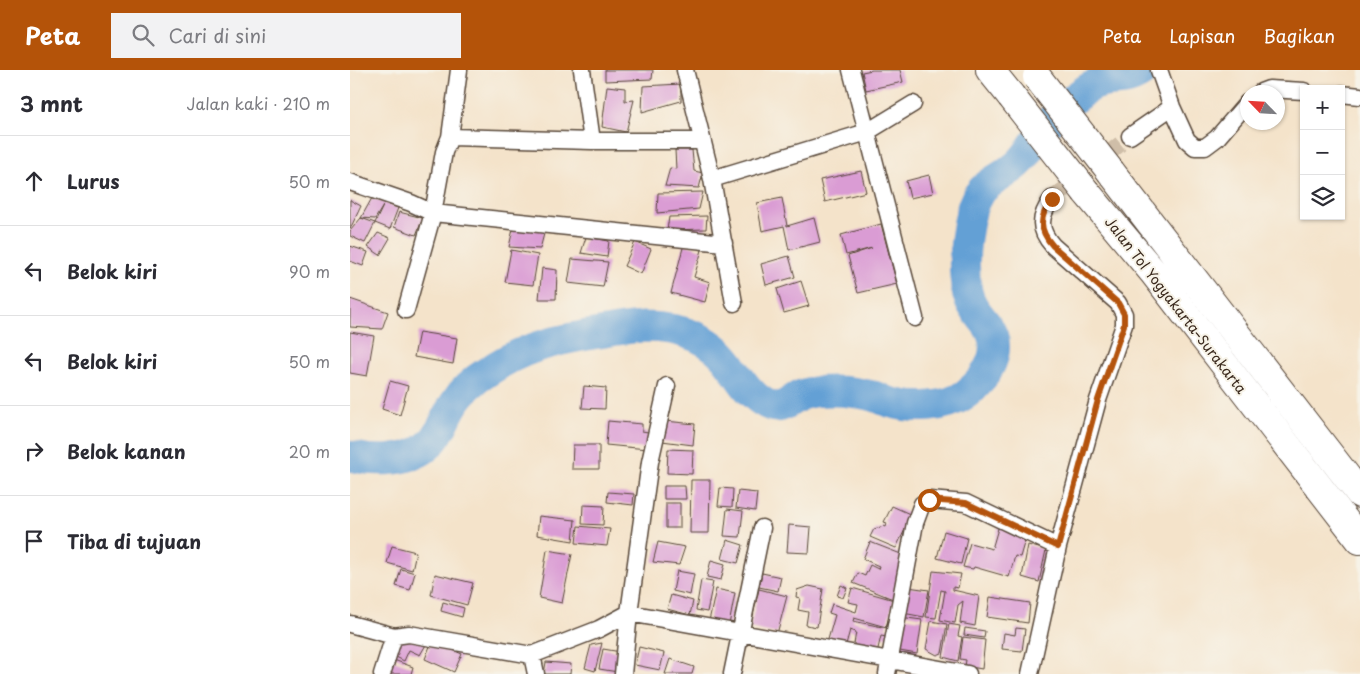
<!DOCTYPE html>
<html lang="id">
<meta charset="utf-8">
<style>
:root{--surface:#fff;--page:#f2f2f3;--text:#2b2b33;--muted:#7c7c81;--line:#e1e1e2;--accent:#b45309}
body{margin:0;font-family:"Playpen Sans",sans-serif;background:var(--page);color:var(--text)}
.controls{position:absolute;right:15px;top:15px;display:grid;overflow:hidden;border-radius:0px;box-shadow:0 1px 4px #0004}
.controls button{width:45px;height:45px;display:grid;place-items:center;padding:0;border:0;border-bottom:1px solid var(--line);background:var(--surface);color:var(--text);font:25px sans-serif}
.compass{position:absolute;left:890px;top:15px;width:45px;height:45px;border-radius:50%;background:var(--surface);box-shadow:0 1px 4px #0004;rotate:295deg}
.stop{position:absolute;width:15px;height:15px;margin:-11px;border:4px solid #b45309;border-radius:50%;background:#fff}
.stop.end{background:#b45309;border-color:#fff;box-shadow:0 1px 5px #0008}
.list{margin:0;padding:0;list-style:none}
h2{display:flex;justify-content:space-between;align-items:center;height:65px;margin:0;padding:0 20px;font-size:21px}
h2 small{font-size:16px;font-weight:400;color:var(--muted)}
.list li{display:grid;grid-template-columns:32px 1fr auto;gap:15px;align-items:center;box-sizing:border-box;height:90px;padding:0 20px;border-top:1px solid var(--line)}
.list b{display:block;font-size:19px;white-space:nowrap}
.list em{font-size:16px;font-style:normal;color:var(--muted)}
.icon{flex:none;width:28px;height:28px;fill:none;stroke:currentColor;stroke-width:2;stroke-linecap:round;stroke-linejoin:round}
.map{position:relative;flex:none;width:1010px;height:604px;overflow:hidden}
header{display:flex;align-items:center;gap:30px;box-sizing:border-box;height:70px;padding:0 25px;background:var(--accent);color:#fff}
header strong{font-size:24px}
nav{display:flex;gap:28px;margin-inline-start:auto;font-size:18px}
.search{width:350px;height:45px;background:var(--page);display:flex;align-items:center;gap:12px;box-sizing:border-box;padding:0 18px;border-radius:0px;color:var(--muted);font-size:19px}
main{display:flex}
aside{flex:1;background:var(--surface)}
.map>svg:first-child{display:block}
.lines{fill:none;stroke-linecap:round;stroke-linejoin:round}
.river{stroke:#64a0d5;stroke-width:31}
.building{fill:#da9cd4}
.street-tunnel{stroke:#cfbea8;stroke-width:16;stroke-dasharray:16 8;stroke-linecap:butt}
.street-casing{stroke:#574638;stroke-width:19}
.highway-casing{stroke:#574638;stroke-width:30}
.street{stroke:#fff;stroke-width:16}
.highway{stroke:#fff;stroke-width:28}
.highway-bridge-casing{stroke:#574638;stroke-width:30;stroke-linecap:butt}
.highway-bridge{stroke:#fff;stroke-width:28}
.route{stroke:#b45309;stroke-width:6}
.labels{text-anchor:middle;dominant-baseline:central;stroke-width:4;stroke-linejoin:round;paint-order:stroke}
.street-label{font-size:14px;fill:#3b2a1e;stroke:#f7f3e8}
</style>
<header>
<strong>Peta</strong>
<div class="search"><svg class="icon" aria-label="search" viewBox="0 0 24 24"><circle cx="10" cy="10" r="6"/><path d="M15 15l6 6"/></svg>Cari di sini</div>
<nav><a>Peta</a><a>Lapisan</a><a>Bagikan</a></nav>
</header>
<main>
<aside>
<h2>3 mnt<small>Jalan kaki · 210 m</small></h2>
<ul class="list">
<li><svg class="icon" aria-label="ahead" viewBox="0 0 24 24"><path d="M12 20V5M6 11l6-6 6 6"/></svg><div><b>Lurus</b></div><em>50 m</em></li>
<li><svg class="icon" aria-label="left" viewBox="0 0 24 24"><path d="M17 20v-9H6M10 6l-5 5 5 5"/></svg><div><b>Belok kiri</b></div><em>90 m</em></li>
<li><svg class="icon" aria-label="left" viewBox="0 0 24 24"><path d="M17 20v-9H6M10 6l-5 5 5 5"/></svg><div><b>Belok kiri</b></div><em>50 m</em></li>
<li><svg class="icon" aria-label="right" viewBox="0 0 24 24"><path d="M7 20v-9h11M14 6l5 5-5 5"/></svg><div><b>Belok kanan</b></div><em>20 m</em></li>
<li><svg class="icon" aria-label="arrive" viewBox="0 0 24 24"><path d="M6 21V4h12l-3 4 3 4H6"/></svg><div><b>Tiba di tujuan</b></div></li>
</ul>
</aside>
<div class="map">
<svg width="1010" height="604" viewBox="0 0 1010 604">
<rect width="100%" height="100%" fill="#f7f3e8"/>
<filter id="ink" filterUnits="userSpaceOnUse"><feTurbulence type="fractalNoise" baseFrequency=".02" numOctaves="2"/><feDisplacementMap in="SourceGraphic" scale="10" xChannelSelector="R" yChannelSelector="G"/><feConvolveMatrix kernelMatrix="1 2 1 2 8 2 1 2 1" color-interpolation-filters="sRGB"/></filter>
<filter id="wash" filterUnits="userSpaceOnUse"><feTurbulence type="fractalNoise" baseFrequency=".0096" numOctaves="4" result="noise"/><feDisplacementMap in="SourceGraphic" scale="20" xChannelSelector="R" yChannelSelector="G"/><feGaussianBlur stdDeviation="1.12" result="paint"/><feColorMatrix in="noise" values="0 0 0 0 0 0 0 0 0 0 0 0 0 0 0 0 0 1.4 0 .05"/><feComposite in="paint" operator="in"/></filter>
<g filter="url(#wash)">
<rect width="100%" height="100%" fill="#f4e3ca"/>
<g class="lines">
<path class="river" d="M0,386C24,392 62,393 81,373C92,362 96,346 104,334C112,321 124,310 137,302C172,278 202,271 243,264C260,261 277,258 294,257C330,257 363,267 383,298C392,311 400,324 413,332C430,343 436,333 449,326C459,321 472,321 483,321C496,321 510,323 523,326C528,327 533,330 539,332C563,339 595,339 616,324C637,308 655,280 637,255C629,244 620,236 617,221C612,196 615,167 621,142C628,112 649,111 668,94C679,84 686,69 695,57C706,43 722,29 737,19C759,5 775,18 795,0"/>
</g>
<g id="blocks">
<path class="building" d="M255,0H303L302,9L255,11Z
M522,0H550L553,12L516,20L512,2Z
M331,14V31L292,42L293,16Z
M257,16L275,18V31L284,30L276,62L252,57Z
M325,80H342L344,101L353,103L349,118L315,116L320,98L326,99Z
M511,101L516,122L475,132L470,110Z
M579,105L583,123L560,128L556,111Z
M353,122L349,139L307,143L308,123Z
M22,128L48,138L40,159L25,153L33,136L25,149L11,148L25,153L15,173L0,166V161L11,148Z
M432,128L437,156L464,148L470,172L439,180L434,156L412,161L407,133Z
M0,130L11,136L0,159Z
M49,142L73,148L66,165L44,157Z
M357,146L356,159L317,160L319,147Z
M531,154L547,214L508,223L498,186L522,178L496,185L491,165Z
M163,159L195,160L190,179L159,177Z
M28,163L40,168L30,185L18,177Z
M236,167L259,171L257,187L231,183Z
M285,172L301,179L291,204L274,196Z
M334,174L352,180L344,207L360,212L355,232L321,223Z
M0,176L18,182L13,196L0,191Z
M161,180L188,185L183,215L155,212Z
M439,186L445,207L416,215L411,194Z
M222,189L258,192L253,217L218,213Z
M192,198L207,200L206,229H189Z
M451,211L459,236L434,243L427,219Z
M0,229L38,242L32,259L0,257Z
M0,262L24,266L17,306L0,303Z
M69,262L107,268L103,294L64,287Z
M40,311L58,316L50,345L32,339Z
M234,316L256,318L255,339L232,338Z
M258,351L292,354V361L298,362L297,379L256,375Z
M315,351L345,354L343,375L312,371Z
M223,375H249V399H222Z
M318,379L343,380L342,404L317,403Z
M341,410H360L359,463H340Z
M314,416H335L336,429H314Z
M370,418L383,419L382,437L368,436Z
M388,421L407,423L405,441L386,438Z
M258,422L284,424L283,435L257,432Z
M316,433H330V458H316Z
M233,435L254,436L253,455L232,454Z
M542,436L562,445L546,478L520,467L524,459L534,456L536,457L537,453L534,452Z
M377,439L393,441L390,467L374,466Z
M189,446L225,450L223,471L187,465Z
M439,455L461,457L459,483L437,482Z
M649,455L677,463L670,487L665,486L659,507L624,497L623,499L613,497L620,473L642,479Z
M228,456L260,459L257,476L226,473Z
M594,461L617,468L611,494L587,488Z
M377,470L393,475L388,493L372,489Z
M308,472L335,477L329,495L303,492Z
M520,472L556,486L548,531L503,513L508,503L515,506L520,495L528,499L529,496L513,489Z
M678,475L696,480L689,512L672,507Z
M42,476L66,482L62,500L37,493Z
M197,480L222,484L212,533L189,528Z
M361,490L375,494L371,510L357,507Z
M51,499L65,503L60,520L46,516Z
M327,501L344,504L340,525L323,521Z
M583,501L611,504L608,518L603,517V520L629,526L625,556L610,553L613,531L608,535L605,553L590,550L595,521L591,520L586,548L576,547Z
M412,503L431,507L428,521L409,517Z
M85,504L123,513L117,535L81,525Z
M351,510L363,512L357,542L346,540Z
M491,515L497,518L493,528L487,526Z
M459,516L473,519L467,557L456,555L458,542L448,540L450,528L446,527L447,520Z
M558,517L579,520L574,547L553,543Z
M502,518L544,530L536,557L504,548L503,551L542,559L541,568L531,566L527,583L503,580L506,562L500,560L495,578L477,573L485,545L479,543L482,534L506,542L508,534L498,532Z
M366,519L385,523L379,555L359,551Z
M409,519L437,526L427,564L400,558Z
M321,525L343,531L340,545L317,539Z
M640,527L680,533L678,553L637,547Z
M93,532L114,538L112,547L91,541Z
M550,547L572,550L567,584L544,580Z
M581,551L597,554L592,583L587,585L576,579Z
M599,554L610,556L608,566L612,567L608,591L593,587Z
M615,558L635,561L634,568L614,565Z
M666,558L675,559L672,581L652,579L654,563L665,565Z
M613,567L635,570L632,599L615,596L616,590L610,589Z
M50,568L77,573L70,585L59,580L54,591L42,585Z
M82,571L112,584L104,602L75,589Z
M252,573L245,601L235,598L241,575Z
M289,577L314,583L310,600L285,595Z
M253,579L271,582L268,602L249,599Z
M41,589L63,597L61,604H38Z
M320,589L344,597L342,604H315Z
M196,592L221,594L220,604H194Z"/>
</g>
</g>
<g filter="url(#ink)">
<use href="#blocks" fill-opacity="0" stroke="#574638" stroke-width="1"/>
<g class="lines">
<path class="street-tunnel" d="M702,129L780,66"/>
<defs>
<path id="street" d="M232,0L242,71
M335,0L362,109L384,233
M501,0L565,248
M809,0L822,37L837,70L845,77H855L867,68L898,32
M911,22L919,19L954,21
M991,24L1010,26
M780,66L822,37
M100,67L242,71H351
M362,109L517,62L563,34
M0,112L61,133L83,143L374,173
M56,240L83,143L94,82L100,67L109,0
M0,554L44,566L59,564L182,585L249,559L279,543L618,604
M182,585L186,604
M32,604L44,566
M273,604L279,543L300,392L317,316
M382,604L412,458
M537,604L565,453L572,434L579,430L616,433L708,477
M680,604L708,477L748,330L774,255V244L768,233L703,176C688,159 689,147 702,129"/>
<path id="highway" d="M640,0L661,26
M761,102L1010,424
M736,122L803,202L1010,470"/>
</defs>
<use href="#street" class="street-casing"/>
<use href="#highway" class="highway-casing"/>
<use href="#street" class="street"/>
<use href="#highway" class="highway"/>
<defs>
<path id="highway-bridge" d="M687,7L761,102
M661,26L736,122"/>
</defs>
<use href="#highway-bridge" class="highway-bridge-casing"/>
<use href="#highway-bridge" class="highway-bridge"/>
</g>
</g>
<g class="lines" filter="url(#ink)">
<path class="route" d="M579,430L616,433L708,477L748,330L774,255V244L768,233L703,176C688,159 689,147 702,129"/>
</g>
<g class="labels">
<g class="street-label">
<text transform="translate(826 235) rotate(52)">Jalan Tol Yogyakarta–Surakarta</text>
</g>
</g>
</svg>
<div class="controls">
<button>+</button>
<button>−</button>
<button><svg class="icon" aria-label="layers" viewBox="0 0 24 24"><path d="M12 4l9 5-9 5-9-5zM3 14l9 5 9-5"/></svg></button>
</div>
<svg class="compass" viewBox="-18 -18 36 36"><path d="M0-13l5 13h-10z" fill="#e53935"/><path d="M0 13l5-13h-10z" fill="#7c7c81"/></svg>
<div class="stop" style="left:579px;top:430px"></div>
<div class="stop end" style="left:702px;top:129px"></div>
</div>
</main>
